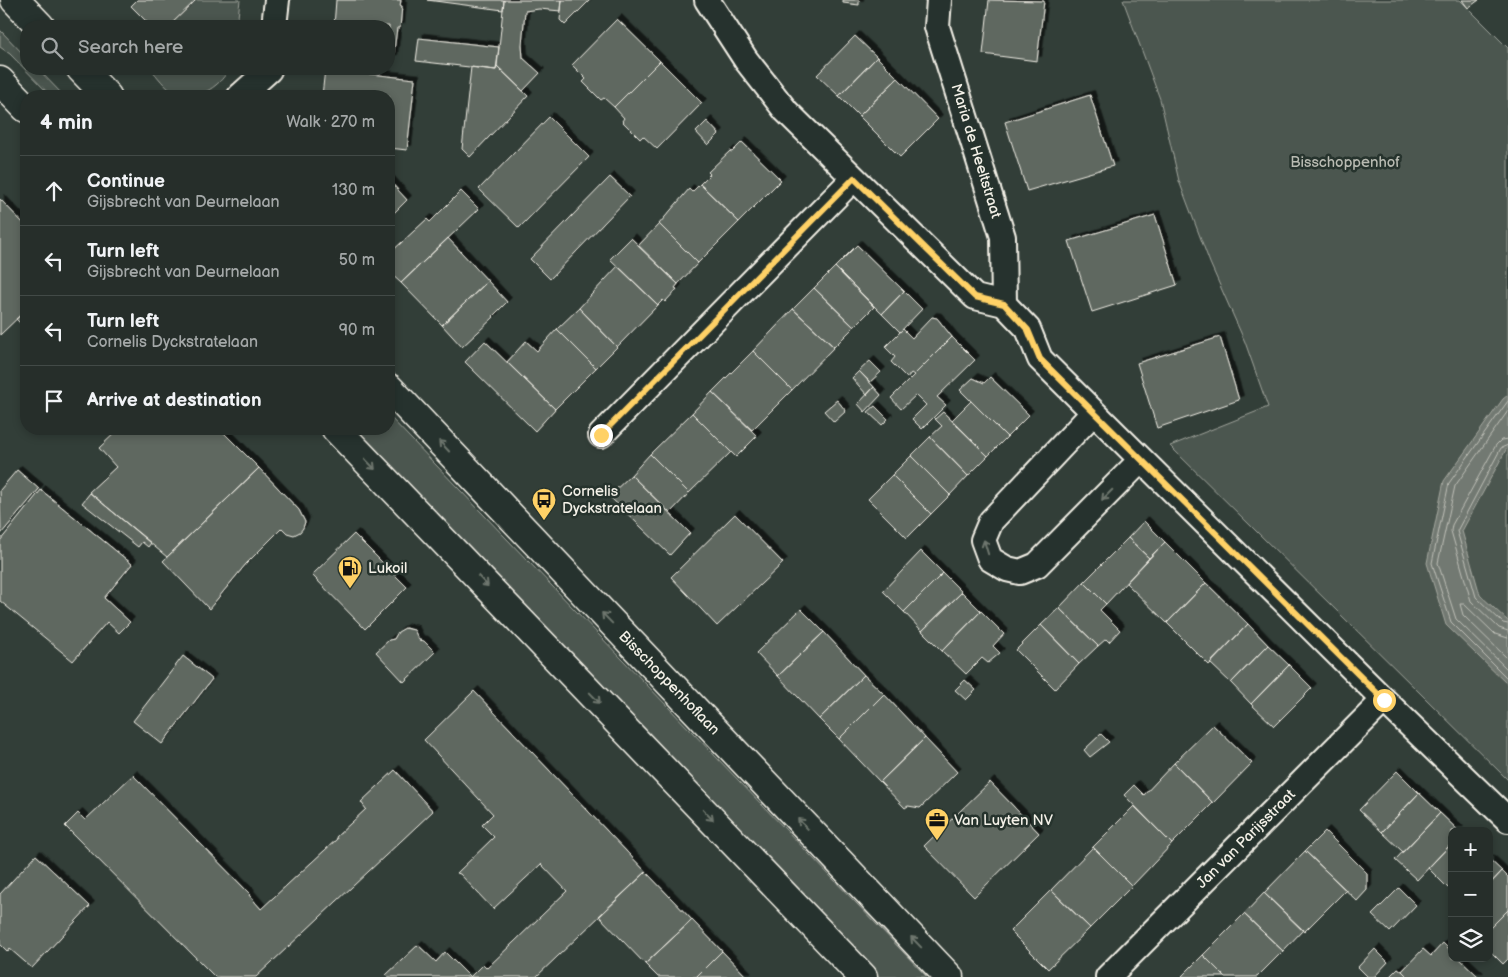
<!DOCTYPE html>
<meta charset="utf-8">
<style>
:root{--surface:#262e2a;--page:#323a36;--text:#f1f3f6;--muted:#a4a8a8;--line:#424a47}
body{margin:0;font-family:"Balsamiq Sans",sans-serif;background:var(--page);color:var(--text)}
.controls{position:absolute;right:15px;bottom:15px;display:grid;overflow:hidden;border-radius:10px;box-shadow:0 2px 8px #0003}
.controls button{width:45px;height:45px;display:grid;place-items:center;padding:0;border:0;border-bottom:1px solid var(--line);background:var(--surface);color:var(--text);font:25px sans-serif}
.stop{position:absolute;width:15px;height:15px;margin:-11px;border:4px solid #ffd166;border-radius:50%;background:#fff}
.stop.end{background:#ffd166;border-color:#fff;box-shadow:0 1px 5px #0008}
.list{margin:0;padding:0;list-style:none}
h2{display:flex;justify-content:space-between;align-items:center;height:65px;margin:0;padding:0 20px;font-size:21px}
h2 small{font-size:16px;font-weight:400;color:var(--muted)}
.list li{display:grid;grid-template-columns:32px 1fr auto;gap:15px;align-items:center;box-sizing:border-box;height:70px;padding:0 20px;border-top:1px solid var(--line)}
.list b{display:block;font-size:19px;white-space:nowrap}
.list p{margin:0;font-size:16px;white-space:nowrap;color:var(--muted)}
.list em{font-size:16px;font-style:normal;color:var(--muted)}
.icon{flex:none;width:28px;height:28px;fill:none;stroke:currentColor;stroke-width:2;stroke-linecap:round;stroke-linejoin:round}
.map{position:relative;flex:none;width:1508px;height:977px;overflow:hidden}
.search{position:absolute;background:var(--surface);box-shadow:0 2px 8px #0003;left:20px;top:20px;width:375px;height:55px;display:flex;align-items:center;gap:12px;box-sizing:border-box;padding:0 18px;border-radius:20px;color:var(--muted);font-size:19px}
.panel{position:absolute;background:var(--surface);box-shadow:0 2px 8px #0003;left:20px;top:90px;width:375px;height:345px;border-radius:20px}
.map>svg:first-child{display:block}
.green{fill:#4c564f;stroke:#a0a49c}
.water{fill:#727972;stroke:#a6a9a1}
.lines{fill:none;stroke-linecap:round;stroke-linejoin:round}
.shore{stroke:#c0c1b9;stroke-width:1}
.building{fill:#5f6861;stroke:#f4f1e8;filter:url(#shadow)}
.minor-casing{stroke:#f4f1e8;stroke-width:28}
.primary-casing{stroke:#f4f1e8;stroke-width:31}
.minor{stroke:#26332d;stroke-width:24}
.primary{stroke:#26332d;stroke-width:28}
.oneway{stroke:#6e766e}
.route{stroke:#ffd166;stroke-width:6}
.labels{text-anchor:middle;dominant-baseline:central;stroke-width:5;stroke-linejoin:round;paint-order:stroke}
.street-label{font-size:15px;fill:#f4f1e8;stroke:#26332d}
.park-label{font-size:15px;fill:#b9bbb2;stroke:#26332d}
.poi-label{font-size:15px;fill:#f4f1e8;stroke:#26332d;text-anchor:start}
</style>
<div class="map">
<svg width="1508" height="977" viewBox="0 0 1508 977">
<defs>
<filter id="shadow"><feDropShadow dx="4.5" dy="-4.5" stdDeviation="0" flood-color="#0009"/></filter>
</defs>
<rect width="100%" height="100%" fill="#323e38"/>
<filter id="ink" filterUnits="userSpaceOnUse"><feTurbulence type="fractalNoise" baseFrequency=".02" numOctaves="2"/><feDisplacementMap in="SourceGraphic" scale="10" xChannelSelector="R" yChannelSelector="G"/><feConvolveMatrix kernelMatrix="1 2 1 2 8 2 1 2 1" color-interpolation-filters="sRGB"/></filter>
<g filter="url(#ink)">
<path class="green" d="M196,0H240L237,26H169Z
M1123,0H1460L1508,48V780L1170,446L1268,407L1245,342L1210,263L1179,181L1160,99Z
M0,30L26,57V69H38L64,96H51L10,54L0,47Z
M151,69H229C219,88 195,103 173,92C165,87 157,76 151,69Z
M389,416L927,977H879L354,429H389Z"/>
<path class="water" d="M1508,395V446L1462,531L1480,595L1508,621V685L1446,625L1427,563L1444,481L1503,399Z"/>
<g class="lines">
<path class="shore" d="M1508,401L1449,483L1432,563L1451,622L1508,679
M1508,411L1455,486L1438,563L1456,619L1508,670
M1508,439L1501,440L1496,445L1452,525L1451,531L1471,601L1499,628L1508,631
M1508,445L1501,448L1457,531L1476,597L1503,623L1508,624
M1508,638L1495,634L1464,604H1460L1463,615L1508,659"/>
</g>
<path class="building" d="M137,0H196L169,26H151L131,6Z
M336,0H401L400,6H402L400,28H397L393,59H389V26H334Z
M427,0H504L503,10Z
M504,0H562L561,11L539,9L525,11L522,45L523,58L540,73L523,91L497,66Z
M562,0H590L565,25L560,20Z
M843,0H859V5L843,3Z
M989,0L1044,1L1037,61L983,54Z
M1462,0H1479L1468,8Z
M617,19L660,61L614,107L604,98L601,100L583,82L586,79L572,65Z
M855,36L877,57L839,96L817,75Z
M419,38L499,47L496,70L416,61Z
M877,57L898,78L859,116L839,96Z
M660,61L702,103L657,149L643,136L640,139L622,121L624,118L614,107Z
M497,66L528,96L470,157L462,149L471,67L496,70Z
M325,69L415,79L407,150L389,148V96H322Z
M898,78L938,119L900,157L859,116Z
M1090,95L1113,166L1027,191L1005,122Z
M549,117L589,157L519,228L479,189Z
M707,121L719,134L708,145L696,132Z
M742,142L781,180L739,222L700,184L710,174L708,172L730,151L732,152Z
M610,177L630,196L550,279L530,259Z
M389,180L407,200L389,218Z
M700,184L739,222L698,263L659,224L689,189L692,192Z
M461,191L479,209L401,283L389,272V254L427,219L430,222Z
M0,199L26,226V310L0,335Z
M1155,215L1177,285L1092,312L1069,241Z
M659,224L698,263L678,284L638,246Z
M448,238L488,281L442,325L401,283Z
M631,238L678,284L675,288L677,289L665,302L663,300L658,305L610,259Z
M857,245L904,291L882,314L835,267Z
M618,266L658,305L617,347L579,308Z
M835,267L874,307L854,327L814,288Z
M488,281L507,302L493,316L494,317L462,347L442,325Z
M814,288L854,327L834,347L793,309Z
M904,291L922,309L900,332L882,314Z
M579,308L617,347L596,368L557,329Z
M793,309L834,347L792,390L753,351Z
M26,310V329L16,319Z
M932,317L937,318L952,337L914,375L911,373L907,378L891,362L895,357L885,347L903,329L912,338Z
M557,329L596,368L555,409L507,362L526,341L537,351Z
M952,337L975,360L937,397L946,405L922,429L912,419L926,405L916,395L901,409L891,398Z
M1220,337L1239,400L1157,428L1137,363Z
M485,341L555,409L535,431L465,362Z
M753,351L792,390L752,430L712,392Z
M870,361L881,372L870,382L859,371Z
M859,371L874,387L867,395L852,378Z
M990,377L1029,415L1007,437L960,390L973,378L984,383Z
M874,387L881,395L865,412L858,404Z
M712,392L757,436L736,457L692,413Z
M837,400L846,411L834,422L824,411Z
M971,401L1007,437L988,456L952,420Z
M875,406L888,419L882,425L868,412Z
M943,412L988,456L968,476L930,437L942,426L935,419Z
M692,413L731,452L689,493L650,454Z
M119,429H220L259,468L167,557L89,492L116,467L99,448Z
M930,437L968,476L950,495L911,456Z
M650,454L689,493L670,513L631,475Z
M911,456L950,495L931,514L892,475Z
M259,468L299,510L305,522L303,528L300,532L294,535L287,533L282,528L246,564L209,609L163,561Z
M17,470L39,489L1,534L0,490Z
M631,475L690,533L670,555L609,496Z
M892,475L931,514L907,538L868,499Z
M41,490L132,564L104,598L130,622L119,633L107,622L73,661L0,601V541Z
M90,493L151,543L148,547L142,542L138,547L82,503Z
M735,514L783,563L717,626L671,577Z
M1144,521L1165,542L1149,558L1128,538Z
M354,534L407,587L365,629L312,575Z
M1128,538L1149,558L1106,604L1084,582Z
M1165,542L1206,583L1167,623L1126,583Z
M921,551L943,573L904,612L883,591Z
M943,573L962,592L922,631L904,612Z
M1084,582L1106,604L1100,610L1120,630L1109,642L1106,639L1098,646L1059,608Z
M1206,583L1248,624L1209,665L1167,623Z
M962,592L981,611L942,651L922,631Z
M1059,608L1098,646L1079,664L1041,625Z
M801,609L824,632L778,676L756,653Z
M981,611L1004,634L993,646L1000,653L988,663L982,658L966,674L942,651Z
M1248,624L1268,645L1231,683L1210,663Z
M1041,625L1079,664L1055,689L1016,650Z
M405,628L414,630L419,640L424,641L435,652L404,682L376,652L389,640L394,639L398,632Z
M824,632L864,675L819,719L778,676Z
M1268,645L1289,665L1251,704L1231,683Z
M183,656L212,679L162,744L133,721Z
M1289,665L1312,688L1274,726L1251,704Z
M864,675L884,694L839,739L819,719Z
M965,680L976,690L966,700L955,690Z
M474,691L646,872L536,977H388L386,975L418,945L436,962L445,952L470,977L483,964L487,968L567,891L541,864L493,909L460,874L457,873L494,837L482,825L493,814L424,740Z
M884,694L925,738L880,782L839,739Z
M1213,725L1252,763L1213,803L1174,763Z
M1101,734L1109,742L1090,757L1084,750Z
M925,738L957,772L920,808L908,806L905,808L880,782Z
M1174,763L1213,803L1172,844L1124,795L1134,785L1144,795Z
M395,770L433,811L256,977H215L65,826L78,813L85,820L133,775L250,894L249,895L261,909L337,839L336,837L366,809L361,802Z
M1397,771L1419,793L1382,832L1359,810Z
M990,782L1039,833L974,897L924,846Z
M1419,793L1440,813L1403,852L1382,832Z
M1134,806L1172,844L1132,886L1093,847Z
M1440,813L1459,831H1452V843L1417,880L1395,860Z
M1325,831L1367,873V890L1357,901L1305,851Z
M1452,843V885L1448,888L1428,868Z
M1093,847L1132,886L1090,928L1051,890Z
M1305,851L1346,890L1304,932L1264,893Z
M36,855L90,906L32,968L10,949L8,952L0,944V894Z
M1489,859L1502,871L1489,885Z
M1502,871L1508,877V910L1489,929V885Z
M646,872L692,920L645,964L599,916Z
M1399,888L1416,905L1390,932L1372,915Z
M1051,890L1090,928L1048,969L1010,931Z
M1264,893L1303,930L1283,951L1244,914Z
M1508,910V959L1503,964L1491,952L1489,954V929Z
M1244,914L1283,951L1257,977H1225L1203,955Z
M692,920L722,951L696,977H658L645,964Z
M1443,943L1452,952V958H1459L1479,977H1408L1402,971L1423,949L1431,956Z
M1375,949L1388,962L1374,977H1368L1358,967Z
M722,951L747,977H696Z
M1203,955L1225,977H1184L1182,976Z
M1398,968L1402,971L1408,977H1389Z"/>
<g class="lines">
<defs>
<path id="minor" d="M707,0L746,60L786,111L975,297L1004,304L1028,329L1040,359L1384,700L1508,820
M939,0L937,27L1003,237L1004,304
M274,26L277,0
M240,96L269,70
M1093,413L991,521L983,540L990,559L1007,569L1020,572L1037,565L1141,460
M601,435L854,178
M1108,977L1384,700"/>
<path id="primary" d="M15,0L40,26
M81,69L107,96
M0,81L26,108
M389,388L949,977
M336,429L863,977"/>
</defs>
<use href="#minor" class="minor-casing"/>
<use href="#primary" class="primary-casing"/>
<use href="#minor" class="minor"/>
<use href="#primary" class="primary"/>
</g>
<defs><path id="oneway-shaft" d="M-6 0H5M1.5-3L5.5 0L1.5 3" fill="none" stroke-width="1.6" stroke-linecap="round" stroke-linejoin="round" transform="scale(1.25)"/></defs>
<g class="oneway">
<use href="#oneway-shaft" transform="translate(444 446) rotate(-133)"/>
<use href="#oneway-shaft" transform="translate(370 464) rotate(46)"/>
<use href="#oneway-shaft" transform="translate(1107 495) rotate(135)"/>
<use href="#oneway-shaft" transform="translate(986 547) rotate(-107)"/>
<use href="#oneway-shaft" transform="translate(483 581) rotate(46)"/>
<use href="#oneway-shaft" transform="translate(607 618) rotate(-134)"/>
<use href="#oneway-shaft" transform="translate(595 698) rotate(46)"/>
<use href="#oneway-shaft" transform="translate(708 815) rotate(46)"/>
<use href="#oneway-shaft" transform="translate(803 824) rotate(-134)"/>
<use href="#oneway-shaft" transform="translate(916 942) rotate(-134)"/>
</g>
</g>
<g class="lines" filter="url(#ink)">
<path class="route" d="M601,435L854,178L975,297L1004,304L1028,330L1040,359L1384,700"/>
</g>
<defs>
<symbol id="bus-pin" viewBox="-11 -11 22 30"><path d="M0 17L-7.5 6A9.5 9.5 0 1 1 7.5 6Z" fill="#ffd166" stroke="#26332d"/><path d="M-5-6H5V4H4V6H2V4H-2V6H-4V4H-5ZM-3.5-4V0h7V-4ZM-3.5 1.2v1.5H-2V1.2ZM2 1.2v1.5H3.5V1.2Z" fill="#111"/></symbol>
<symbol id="fuel-pin" viewBox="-11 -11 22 30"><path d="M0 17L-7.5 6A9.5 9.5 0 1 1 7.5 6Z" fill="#ffd166" stroke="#26332d"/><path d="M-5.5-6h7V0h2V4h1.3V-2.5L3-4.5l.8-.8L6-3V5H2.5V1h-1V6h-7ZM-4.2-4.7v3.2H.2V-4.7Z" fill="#111"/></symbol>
<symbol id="office-pin" viewBox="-11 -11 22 30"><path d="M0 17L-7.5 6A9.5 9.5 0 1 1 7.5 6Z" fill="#ffd166" stroke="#26332d"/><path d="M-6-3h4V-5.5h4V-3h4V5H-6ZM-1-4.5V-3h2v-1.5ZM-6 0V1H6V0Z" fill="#111"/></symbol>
</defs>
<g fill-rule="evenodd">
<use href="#bus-pin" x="530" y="486" width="28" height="38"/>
<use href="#fuel-pin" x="336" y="554" width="28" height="38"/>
<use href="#office-pin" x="923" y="806" width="28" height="38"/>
</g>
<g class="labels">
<g class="street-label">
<text transform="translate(976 151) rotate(73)">Maria de Heeltstraat</text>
<text transform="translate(669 683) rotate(46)">Bisschoppenhoflaan</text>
<text transform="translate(1246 839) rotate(-45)">Jan van Parijsstraat</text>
</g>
<g class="park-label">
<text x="1345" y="162">Bisschoppenhof</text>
</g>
<g class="poi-label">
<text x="562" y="491">Cornelis<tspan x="562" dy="17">Dyckstratelaan</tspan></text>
<text x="368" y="568">Lukoil</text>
<text x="954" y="820">Van Luyten NV</text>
</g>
</g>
</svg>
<div class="controls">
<button>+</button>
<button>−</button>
<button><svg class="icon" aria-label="layers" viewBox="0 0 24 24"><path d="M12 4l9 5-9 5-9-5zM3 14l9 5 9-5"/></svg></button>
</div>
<div class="stop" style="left:1384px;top:700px"></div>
<div class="stop end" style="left:601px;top:435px"></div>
<div class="search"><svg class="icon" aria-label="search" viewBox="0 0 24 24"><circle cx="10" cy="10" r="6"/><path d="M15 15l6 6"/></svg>Search here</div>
<section class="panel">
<h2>4 min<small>Walk · 270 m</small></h2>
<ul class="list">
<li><svg class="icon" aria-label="ahead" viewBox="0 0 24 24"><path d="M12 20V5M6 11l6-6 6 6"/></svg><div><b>Continue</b><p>Gijsbrecht van Deurnelaan</p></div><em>130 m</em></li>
<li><svg class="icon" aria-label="left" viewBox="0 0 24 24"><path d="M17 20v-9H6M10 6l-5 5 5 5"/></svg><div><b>Turn left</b><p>Gijsbrecht van Deurnelaan</p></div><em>50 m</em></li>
<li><svg class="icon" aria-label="left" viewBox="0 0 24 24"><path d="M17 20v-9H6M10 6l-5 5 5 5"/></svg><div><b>Turn left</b><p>Cornelis Dyckstratelaan</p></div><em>90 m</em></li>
<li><svg class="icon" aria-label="arrive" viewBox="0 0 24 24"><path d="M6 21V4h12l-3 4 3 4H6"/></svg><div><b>Arrive at destination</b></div></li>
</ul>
</section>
</div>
